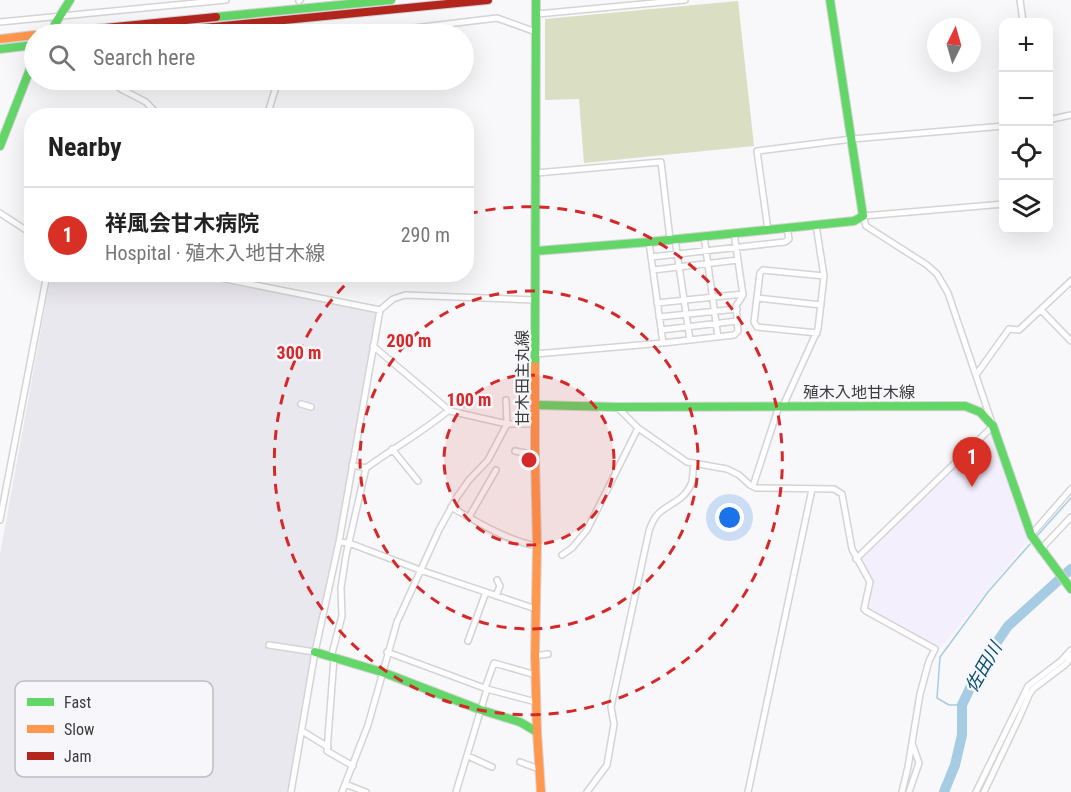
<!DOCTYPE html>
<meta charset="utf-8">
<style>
:root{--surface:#fff;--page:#f2f2f2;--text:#222;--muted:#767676;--line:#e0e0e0;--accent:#d93025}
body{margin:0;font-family:"Roboto Condensed","Noto Sans JP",sans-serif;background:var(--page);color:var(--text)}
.controls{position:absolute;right:18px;top:18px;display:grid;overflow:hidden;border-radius:12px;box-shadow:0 6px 24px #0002}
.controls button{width:54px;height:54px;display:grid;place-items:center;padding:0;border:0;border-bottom:2px solid var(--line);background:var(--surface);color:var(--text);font:30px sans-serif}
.compass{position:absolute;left:927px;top:18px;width:54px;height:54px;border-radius:50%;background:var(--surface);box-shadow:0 6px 24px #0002;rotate:5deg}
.you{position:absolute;left:730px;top:518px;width:21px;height:21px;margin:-15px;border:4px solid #fff;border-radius:50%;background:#1a73e8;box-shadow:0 0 0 9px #1a73e833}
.badge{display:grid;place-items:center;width:39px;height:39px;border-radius:50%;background:var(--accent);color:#fff;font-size:20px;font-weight:700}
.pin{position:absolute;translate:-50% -50px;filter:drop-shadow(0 2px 3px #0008)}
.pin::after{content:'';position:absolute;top:32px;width:21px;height:18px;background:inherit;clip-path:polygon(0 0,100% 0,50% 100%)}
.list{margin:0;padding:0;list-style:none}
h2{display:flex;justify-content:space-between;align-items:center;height:78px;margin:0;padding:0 24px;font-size:26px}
h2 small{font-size:20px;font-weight:400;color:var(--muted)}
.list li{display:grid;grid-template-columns:39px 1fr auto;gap:18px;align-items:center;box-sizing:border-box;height:96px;padding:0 24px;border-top:2px solid var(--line)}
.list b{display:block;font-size:22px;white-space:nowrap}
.list p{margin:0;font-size:20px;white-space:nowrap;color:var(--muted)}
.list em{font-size:20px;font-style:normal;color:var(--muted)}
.icon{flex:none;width:33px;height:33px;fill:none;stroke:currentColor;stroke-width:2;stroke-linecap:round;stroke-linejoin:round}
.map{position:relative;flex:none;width:1071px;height:792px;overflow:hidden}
.search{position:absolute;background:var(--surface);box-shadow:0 6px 24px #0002;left:24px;top:24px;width:450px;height:66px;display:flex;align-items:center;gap:15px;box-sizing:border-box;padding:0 21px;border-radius:33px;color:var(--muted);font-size:22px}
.panel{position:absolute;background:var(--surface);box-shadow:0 6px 24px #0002;left:24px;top:108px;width:450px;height:174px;border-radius:24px}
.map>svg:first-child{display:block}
.built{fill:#eae8ef}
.medical{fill:#f4effc}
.green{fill:#dadec3}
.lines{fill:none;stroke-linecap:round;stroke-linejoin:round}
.stream{stroke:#a6cce3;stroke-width:1.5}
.river{stroke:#a6cce3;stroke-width:10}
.street-casing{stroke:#d4d3d5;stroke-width:8}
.fast-casing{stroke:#d4d3d5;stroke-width:10}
.slow-casing{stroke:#d4d3d5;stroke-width:10}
.jam-casing{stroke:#d4d3d5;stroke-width:10}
.street{stroke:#fefefe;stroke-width:5}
.fast{stroke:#63d668;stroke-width:8}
.slow{stroke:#ff974d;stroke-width:8}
.jam{stroke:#b3261e;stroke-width:8}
.ring{fill:none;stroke:#d62828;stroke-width:3;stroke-dasharray:10 8}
.labels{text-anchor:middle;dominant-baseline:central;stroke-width:5;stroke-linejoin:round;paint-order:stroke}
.street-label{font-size:16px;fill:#3c3c3d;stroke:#f7f6fa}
.water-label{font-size:18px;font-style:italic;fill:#054f6f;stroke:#f7f6fa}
.key{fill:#f7f6fa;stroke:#bfbec1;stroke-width:1.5}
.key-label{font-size:16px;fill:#3c3c3d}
.centre{fill:#d62828;stroke:#f7f6fa;stroke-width:3}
.ring-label{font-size:18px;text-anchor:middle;font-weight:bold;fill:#d62828;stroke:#f7f6fa;stroke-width:5;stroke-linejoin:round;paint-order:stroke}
</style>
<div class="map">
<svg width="1071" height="792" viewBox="0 0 1071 792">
<rect width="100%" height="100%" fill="#f8f7f9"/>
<path class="built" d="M51,275H179L375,311L377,315L290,792H0V554Z"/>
<path class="medical" d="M991,433L1028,541L940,649L868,609L872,580L861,560Z"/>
<path class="green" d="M738,1L754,146L584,163L579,99L545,100V19Z"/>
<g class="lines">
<path class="stream" d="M1037,536L1071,498
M962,705H949L937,698L940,657L988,592L1030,544"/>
<path class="river" d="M944,792L955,765L962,735V705L980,667L1008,626L1071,569"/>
<defs>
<path id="street" d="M1020,0L1023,22
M299,1L300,0
M537,14L685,0
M0,22L226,0
M291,34L292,32
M364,34L497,18L536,32
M108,80L121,89L146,102L159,116
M267,116L278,80
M1048,120L1071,115
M536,173L661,162L670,239
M0,213L32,234
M768,230L757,151L852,139L1004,126
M704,236L718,337
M675,239L690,340
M649,242L663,343
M651,257L785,242L789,239L787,228
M653,270L738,260
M200,274L380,310
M757,298L821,305
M657,303L743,294
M1041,310L1071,341
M659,317L737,309
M661,330L737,321
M817,333L757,327L754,322L760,273L763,270L824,276
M373,346L450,411L507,424H535
M535,354L663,343L734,335L738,331L736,306L743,295L734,233
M976,375L1009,329L1019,330L1071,281
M301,404L311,407
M783,406L818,329L824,276L816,225
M617,407L638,428L687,462L727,469L739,475L750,485L756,488L834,489L842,494L852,549L870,582L864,609L866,611L935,649L929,661L920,694L908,767L902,792
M392,449L418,481
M515,451L535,455
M352,465L366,468C393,448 423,432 449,410
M753,486L779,406
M451,507C479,523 506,540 537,546
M469,517L496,470
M0,520L47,274
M1031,535L1071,489
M339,542L349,543L420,570L536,609
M1040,550L1071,517
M562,555L572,548L587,530L638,428
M856,559L993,426L948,293L937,274L927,265L866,226L863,216L1004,204
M496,596L500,586L497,580
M468,641L486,592
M269,645L315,652
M387,652L487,689
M535,656L548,654
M331,657L342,616L341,588L346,555L366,468
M334,658L327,751L353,766
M485,688L494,663L536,675
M302,731L328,747
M468,756L492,767
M520,762L539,769
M345,784L366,792
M291,792L315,652L339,542L380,310L393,299L405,295L535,300
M342,792L368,725L397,622L439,530L457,497L469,480L488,460L496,445L507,424L506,400
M456,792L487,689L536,702
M587,792L607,765L614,724L611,707L649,531C651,525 653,519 658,514C669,503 685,501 692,482C693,477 693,469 694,463
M748,792L812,489
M909,792L919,763L912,743
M976,792L1028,686L1061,661L1071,650
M984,792L1020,716L1029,695L1033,689L1066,664L1071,657"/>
<path id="fast" d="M216,17L391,0
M55,24L70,0
M0,49L34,45
M0,146L34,59
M536,251L649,242L854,221L863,216L830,0
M535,366L536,0
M536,405L617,407L965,406L980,412L993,426L1031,535L1071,589
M315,652L382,672L481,710L520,722L537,732"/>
<path id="slow" d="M0,39L34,35
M535,366V455L537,546L535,656L537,732L541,792"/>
<path id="jam" d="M44,34L216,17
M142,34L488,0"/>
</defs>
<use href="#street" class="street-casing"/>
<use href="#fast" class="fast-casing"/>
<use href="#slow" class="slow-casing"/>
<use href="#jam" class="jam-casing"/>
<use href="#street" class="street"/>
<use href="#fast" class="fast"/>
<use href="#slow" class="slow"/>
<use href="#jam" class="jam"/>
</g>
<circle cx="529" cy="460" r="85" fill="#d62828" fill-opacity=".12"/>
<g class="ring">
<circle cx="529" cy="460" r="85"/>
<circle cx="529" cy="460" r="169"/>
<path d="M468 214A254 254 0 1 1 354 276"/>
</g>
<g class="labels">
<g class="street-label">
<text transform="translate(522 378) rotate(-90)">甘木田主丸線</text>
<text x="859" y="392">殖木入地甘木線</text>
</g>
<g class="water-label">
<text transform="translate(983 667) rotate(-60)">佐田川</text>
</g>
</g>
<rect x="15" y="681" width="198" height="96" rx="9" class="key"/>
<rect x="27" y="698" width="27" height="8" fill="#63d668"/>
<rect x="27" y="725" width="27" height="8" fill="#ff974d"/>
<rect x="27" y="752" width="27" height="8" fill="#b3261e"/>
<g class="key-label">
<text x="64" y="708">Fast</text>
<text x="64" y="735">Slow</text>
<text x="64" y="762">Jam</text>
</g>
<circle cx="529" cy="460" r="9" class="centre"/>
<g class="ring-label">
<text x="409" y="347">200 m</text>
<text x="299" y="359">300 m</text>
<text x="469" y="406">100 m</text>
</g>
</svg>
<div class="controls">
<button>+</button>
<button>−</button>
<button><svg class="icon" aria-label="locate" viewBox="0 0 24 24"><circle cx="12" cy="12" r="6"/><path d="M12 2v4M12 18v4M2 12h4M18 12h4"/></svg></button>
<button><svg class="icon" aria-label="layers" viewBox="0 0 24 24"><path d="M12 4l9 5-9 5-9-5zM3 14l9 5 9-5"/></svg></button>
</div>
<svg class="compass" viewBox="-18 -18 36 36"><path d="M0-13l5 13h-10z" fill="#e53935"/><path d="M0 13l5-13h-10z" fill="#767676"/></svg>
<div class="you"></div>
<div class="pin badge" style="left:972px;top:487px">1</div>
<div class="search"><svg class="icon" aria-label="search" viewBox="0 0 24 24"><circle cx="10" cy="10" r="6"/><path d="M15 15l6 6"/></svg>Search here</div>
<section class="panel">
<h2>Nearby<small></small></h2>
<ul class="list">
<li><span class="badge">1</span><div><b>祥風会甘木病院</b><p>Hospital · 殖木入地甘木線</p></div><em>290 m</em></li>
</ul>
</section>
</div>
